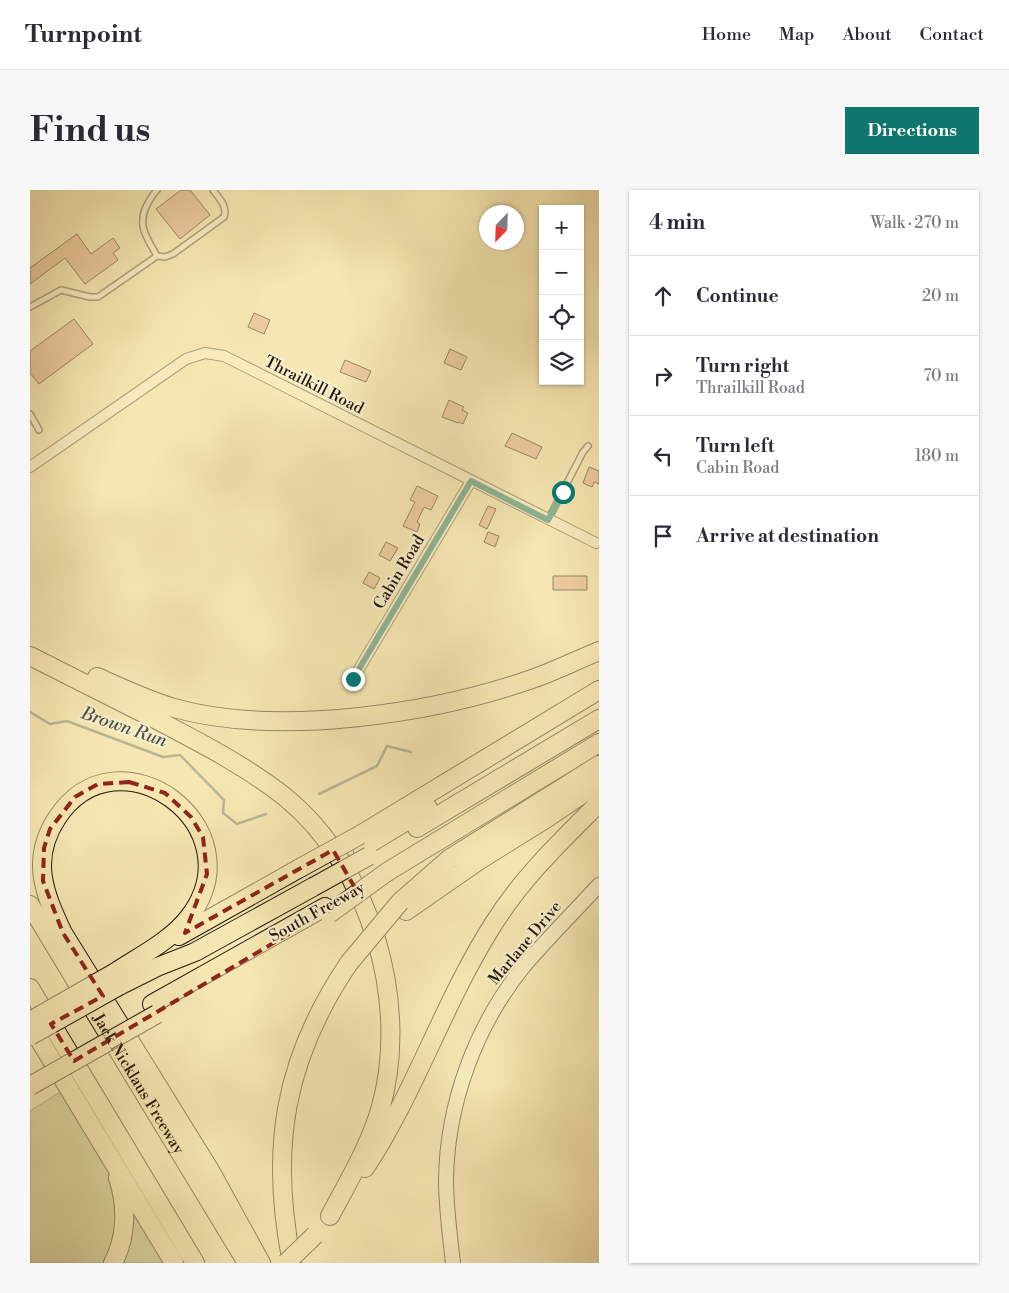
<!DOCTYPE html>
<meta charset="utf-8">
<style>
:root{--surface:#fff;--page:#f7f7f7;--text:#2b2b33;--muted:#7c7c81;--line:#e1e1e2;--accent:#0f766e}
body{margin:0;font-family:"Libre Bodoni",serif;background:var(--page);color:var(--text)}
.controls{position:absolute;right:15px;top:15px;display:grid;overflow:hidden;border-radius:0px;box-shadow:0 1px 4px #0004}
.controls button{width:45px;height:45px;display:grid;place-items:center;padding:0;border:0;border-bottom:1px solid var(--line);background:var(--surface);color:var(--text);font:25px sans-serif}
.compass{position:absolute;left:449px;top:15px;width:45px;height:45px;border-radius:50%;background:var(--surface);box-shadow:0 1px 4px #0004;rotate:203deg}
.stop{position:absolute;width:15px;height:15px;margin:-11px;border:4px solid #0f766e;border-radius:50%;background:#fff}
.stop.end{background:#0f766e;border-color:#fff;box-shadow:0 1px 5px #0008}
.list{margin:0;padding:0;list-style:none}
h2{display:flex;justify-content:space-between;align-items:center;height:65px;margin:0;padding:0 20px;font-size:21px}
h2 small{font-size:16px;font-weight:400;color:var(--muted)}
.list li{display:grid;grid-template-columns:32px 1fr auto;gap:15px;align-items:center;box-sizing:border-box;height:80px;padding:0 20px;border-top:1px solid var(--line)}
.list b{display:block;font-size:19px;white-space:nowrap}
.list p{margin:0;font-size:16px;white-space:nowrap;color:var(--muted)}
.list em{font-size:16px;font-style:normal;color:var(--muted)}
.icon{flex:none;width:28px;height:28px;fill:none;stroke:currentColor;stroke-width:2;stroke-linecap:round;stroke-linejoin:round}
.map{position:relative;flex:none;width:569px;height:1073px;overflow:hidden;border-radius:0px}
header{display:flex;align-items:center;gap:30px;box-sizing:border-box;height:70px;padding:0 25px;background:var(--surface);border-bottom:1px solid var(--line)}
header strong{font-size:24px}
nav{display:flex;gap:28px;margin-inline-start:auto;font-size:18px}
.intro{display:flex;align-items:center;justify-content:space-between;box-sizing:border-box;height:120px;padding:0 30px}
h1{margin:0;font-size:35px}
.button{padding:12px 22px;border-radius:0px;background:var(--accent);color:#fff;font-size:18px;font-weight:700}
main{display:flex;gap:30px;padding:0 30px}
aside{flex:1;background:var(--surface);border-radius:0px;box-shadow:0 1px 4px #0004}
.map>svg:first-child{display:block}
.green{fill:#c0c489;stroke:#726e4c}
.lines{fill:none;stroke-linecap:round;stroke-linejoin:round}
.stream{stroke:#6f7b73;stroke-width:2.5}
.building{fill:#e1ab86;stroke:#23170e}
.lane-casing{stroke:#584b37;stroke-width:8}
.street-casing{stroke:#584b37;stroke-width:12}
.secondary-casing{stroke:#23170e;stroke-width:16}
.highway-casing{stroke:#23170e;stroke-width:20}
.lane{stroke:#f9efcd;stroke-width:5}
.street{stroke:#f9efcd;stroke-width:10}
.secondary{stroke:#f9efcd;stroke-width:14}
.highway{stroke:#f6e7b2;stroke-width:18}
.highway-bridge-casing{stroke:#23170e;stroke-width:20;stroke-linecap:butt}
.highway-bridge{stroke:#f6e7b2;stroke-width:18}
.route{stroke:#0f766e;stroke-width:6}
.marked{fill:none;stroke:#8f2418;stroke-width:4;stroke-dasharray:10 6;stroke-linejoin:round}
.labels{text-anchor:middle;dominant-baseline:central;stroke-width:4.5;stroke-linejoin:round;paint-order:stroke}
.street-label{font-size:16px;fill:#23170e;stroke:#f9efcd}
.water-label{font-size:18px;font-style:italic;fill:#4f5149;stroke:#f9efcd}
</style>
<header>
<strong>Turnpoint</strong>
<nav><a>Home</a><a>Map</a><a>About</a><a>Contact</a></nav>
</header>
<div class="intro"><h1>Find us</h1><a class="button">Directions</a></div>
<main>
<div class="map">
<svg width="569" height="1073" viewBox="0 0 569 1073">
<rect width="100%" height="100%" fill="#f6e7b2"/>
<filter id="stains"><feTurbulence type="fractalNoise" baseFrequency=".004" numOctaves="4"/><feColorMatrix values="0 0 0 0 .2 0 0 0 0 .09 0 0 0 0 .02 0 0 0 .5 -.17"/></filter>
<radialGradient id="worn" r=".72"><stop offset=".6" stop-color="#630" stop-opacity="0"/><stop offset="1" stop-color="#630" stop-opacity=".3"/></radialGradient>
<path class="green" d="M30,902L74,973L84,994L89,1029L76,1073H0V921Z
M108,1024L137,1073H88L99,1037Z"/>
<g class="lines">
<path class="stream" d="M0,522L20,534L37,531L133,567L150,565L194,610L193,623L207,634L236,624
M289,604L347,576L357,556L381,562"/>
</g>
<path class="building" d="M151,0H160L180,25L150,49L126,19Z
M47,44L61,64L83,48L90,58L83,63L88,70L55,94L35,68L0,94V78Z
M224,123L240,130L234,144L218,137Z
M44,129L63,154L9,194L0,183V161Z
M420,159L437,167L431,180L414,173Z
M315,170L341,181L336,192L310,182Z
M419,210L434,217L432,220L438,223L433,234L429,232L428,233L412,227Z
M482,243L512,257L506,269L475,256Z
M559,277L569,281V294L564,292L562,297L553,293Z
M387,296L408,306L401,320L394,317L387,332L390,334L387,342L373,336L385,312L380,310Z
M458,316L466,319L457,339L449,335Z
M458,342L469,346L465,357L454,352Z
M356,352L368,358L360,371L349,365Z
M339,382L350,388L344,399L333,393Z
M523,386H557V400H523Z"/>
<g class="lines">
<defs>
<path id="lane" d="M127,0C122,5 119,11 116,17C107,37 118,49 127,66
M0,117L31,100L60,107H68L127,66L135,67L143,64L194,27C198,17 189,8 183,0
M0,224L9,240
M518,330L553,262L558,256"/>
<path id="street" d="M0,277L156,169L175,163L194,166L566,353
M323,489L441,291"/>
<path id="secondary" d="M423,1073C420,1045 416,1018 416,990C417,913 446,835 494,776C518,748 544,722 569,695"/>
<g id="highway">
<path d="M0,466C42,487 83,508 125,529C169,552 216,576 255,607C341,677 381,814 350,920C339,957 318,992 300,1026"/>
<path d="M67,487C92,498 117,510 144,518C248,547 402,524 502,489C525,481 547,470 569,461"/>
<path d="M387,638L569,529"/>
<path d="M330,645L569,500"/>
<path d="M332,658L398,618"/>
<path d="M357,682L569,553"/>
<path d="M370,712L419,669L569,575"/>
<path id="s1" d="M0,715L217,1073"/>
<path d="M376,721L448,671L517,628L569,593"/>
<path d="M149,746L270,678"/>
<path d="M84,783C108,767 142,750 159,727C228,637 88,535 27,628C0,669 14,703 33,743L181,982L231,1073"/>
<path d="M89,796L127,777L165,762L283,697"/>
<path d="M0,798L165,1073"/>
<path d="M122,814L295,717"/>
<path d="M0,834L144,1073"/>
<path d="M335,978C386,901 414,811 464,733C493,687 531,651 569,613"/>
<path d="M83,1073C97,1047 97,1015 88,988"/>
<path d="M262,1073C239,959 254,869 319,773"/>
</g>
</defs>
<use href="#lane" class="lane-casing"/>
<use href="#street" class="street-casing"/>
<use href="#secondary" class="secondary-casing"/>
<use href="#highway" class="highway-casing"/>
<use href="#lane" class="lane"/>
<use href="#street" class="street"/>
<use href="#secondary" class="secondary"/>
<use href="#highway" class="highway"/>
<defs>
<path id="highway-bridge" d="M270,678L330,645
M283,697L339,666
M299,724L357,682
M319,773L370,712
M0,831L84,783
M0,846L89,796
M0,896L127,824
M256,1073L285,1045"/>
</defs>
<use href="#highway-bridge" class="highway-bridge-casing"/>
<use href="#highway-bridge" class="highway-bridge"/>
</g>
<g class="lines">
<path class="route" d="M323,489L441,291L518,330L533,302"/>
</g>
<path d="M0 0H569V1073H0ZM99,592L135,603L161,627L173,647L177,684L155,743L303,660L328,703L44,871L21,834L73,806L33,743L13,691L14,658L20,639L45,607L68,594Z" fill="#f6e7b2" fill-opacity=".55" fill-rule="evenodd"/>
<path class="marked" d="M99,592L135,603L161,627L173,647L177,684L155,743L303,660L328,703L44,871L21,834L73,806L33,743L13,691L14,658L20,639L45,607L68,594Z"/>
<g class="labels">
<g class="street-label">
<text transform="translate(284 195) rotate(27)">Thrailkill Road</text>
<text transform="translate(369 382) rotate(-59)">Cabin Road</text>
<text transform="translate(287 722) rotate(-29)">South Freeway</text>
<text transform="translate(495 753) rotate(-50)">Marlane Drive</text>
<text stroke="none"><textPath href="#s1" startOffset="209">Jack Nicklaus Freeway</textPath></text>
</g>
<g class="water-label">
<text transform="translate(94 537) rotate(19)">Brown Run</text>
</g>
</g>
<rect width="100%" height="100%" filter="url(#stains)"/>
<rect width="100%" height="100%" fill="url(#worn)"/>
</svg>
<div class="controls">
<button>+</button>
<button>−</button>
<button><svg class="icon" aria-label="locate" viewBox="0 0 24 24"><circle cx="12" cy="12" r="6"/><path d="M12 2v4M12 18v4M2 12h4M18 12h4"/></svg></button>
<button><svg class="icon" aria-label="layers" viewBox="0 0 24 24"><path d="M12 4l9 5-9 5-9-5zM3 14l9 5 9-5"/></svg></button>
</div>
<svg class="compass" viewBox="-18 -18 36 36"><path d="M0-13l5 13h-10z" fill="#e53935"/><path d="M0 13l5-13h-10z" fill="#7c7c81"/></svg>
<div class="stop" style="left:533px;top:302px"></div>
<div class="stop end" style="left:323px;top:489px"></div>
</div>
<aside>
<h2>4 min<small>Walk · 270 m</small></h2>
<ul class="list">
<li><svg class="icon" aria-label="ahead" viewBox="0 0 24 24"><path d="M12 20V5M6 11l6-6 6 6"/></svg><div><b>Continue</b></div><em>20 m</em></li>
<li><svg class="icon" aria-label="right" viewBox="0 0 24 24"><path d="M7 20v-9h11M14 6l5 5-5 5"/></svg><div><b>Turn right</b><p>Thrailkill Road</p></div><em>70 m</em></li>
<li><svg class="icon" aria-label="left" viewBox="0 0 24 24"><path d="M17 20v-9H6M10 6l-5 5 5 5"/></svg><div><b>Turn left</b><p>Cabin Road</p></div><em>180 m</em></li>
<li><svg class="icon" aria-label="arrive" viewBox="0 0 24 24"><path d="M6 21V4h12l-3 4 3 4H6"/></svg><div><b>Arrive at destination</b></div></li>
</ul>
</aside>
</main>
